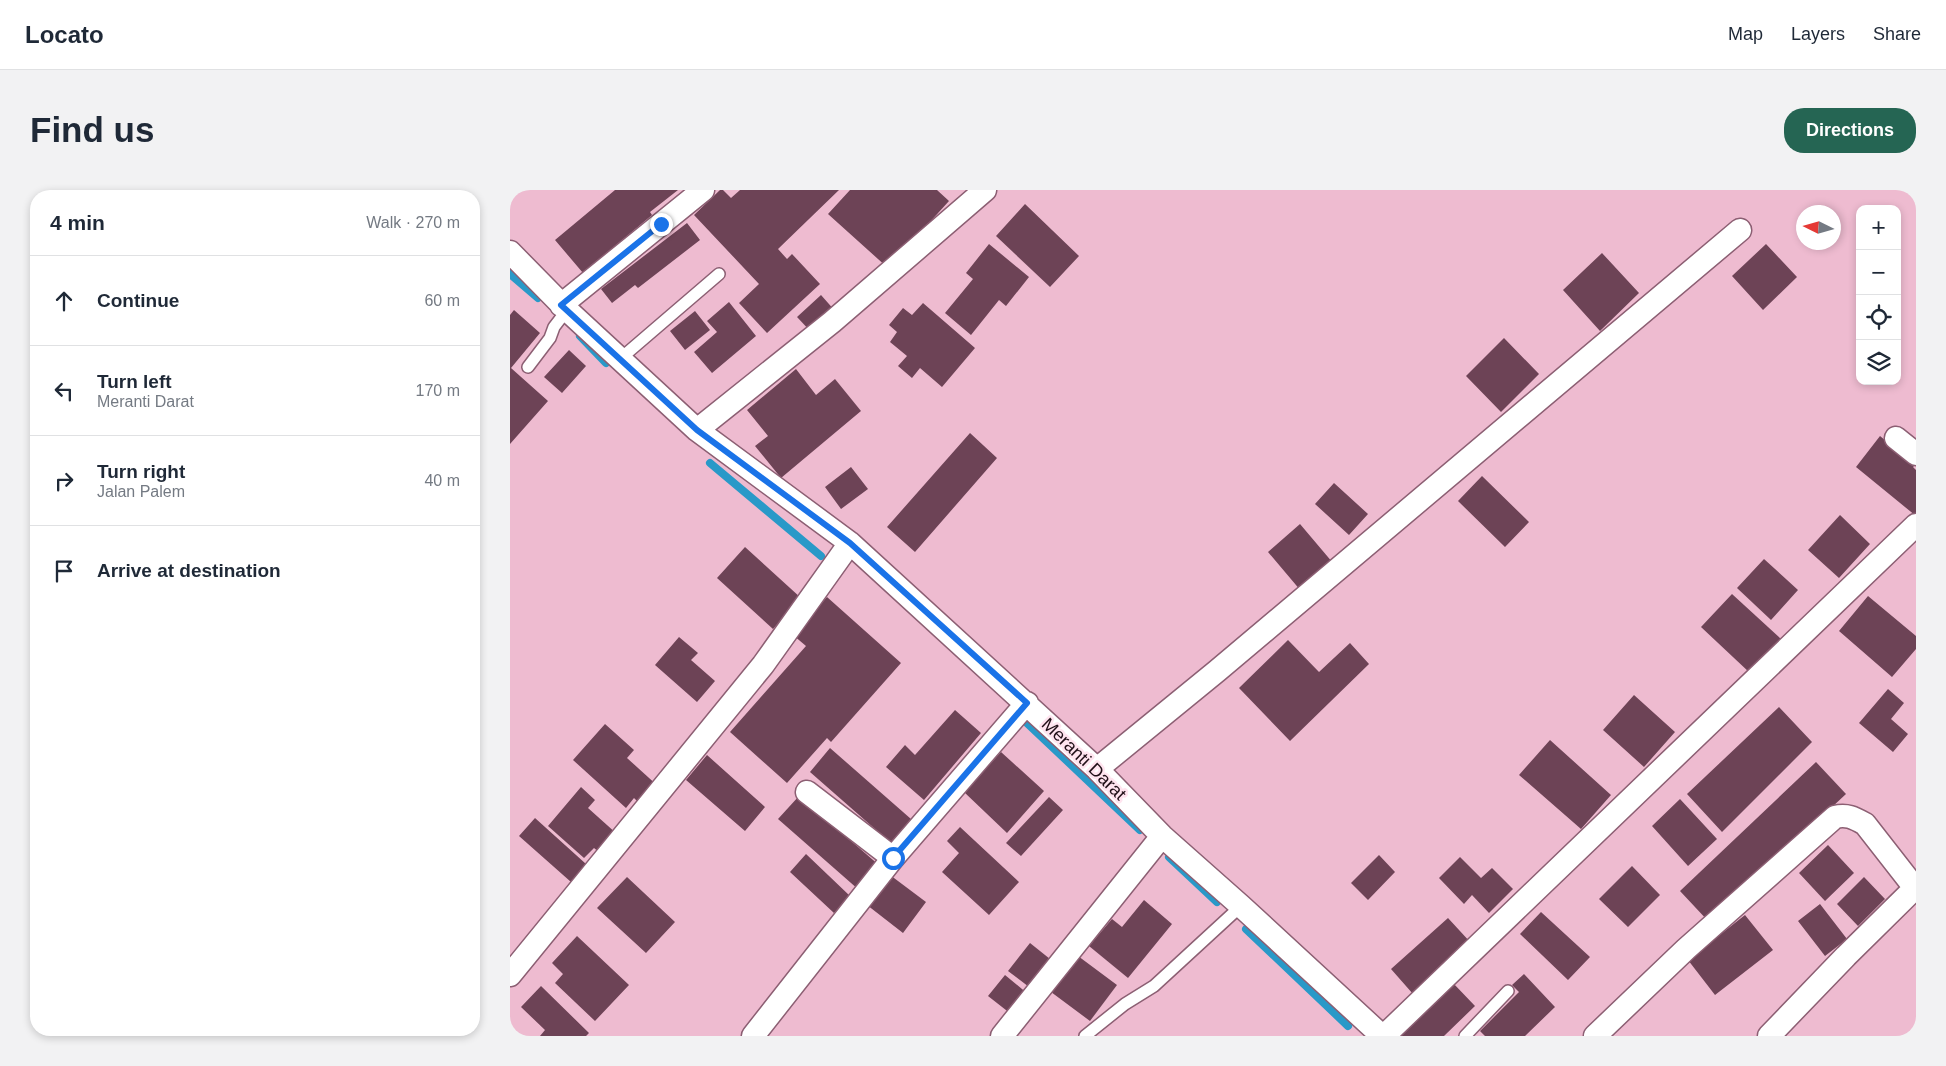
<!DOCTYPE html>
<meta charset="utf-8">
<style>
:root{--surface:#fff;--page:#f2f2f3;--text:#1f2937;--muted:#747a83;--line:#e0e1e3;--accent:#256553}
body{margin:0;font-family:Helvetica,sans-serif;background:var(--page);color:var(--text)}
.controls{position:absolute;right:15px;top:15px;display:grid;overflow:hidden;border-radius:10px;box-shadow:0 2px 8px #0003}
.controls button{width:45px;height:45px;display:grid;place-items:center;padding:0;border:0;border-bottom:1px solid var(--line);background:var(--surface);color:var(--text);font:25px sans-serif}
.compass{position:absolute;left:1286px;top:15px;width:45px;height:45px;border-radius:50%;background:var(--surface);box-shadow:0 2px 8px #0003;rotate:275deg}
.stop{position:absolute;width:15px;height:15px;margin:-11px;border:4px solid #1a73e8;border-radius:50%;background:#fff}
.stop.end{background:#1a73e8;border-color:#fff;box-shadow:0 1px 5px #0008}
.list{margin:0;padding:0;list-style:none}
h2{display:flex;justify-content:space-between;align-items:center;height:65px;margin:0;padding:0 20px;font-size:21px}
h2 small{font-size:16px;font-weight:400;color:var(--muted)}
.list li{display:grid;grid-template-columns:32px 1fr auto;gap:15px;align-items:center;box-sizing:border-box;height:90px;padding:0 20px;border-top:1px solid var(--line)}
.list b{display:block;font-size:19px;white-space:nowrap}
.list p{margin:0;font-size:16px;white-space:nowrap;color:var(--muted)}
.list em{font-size:16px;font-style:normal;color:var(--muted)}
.icon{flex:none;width:28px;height:28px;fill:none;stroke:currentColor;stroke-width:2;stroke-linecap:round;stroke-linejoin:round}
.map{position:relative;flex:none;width:1406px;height:846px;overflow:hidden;border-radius:20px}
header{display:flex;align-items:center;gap:30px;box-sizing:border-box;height:70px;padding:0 25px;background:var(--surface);border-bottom:1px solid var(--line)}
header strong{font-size:24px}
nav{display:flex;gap:28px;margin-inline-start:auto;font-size:18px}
.intro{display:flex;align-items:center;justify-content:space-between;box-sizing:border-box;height:120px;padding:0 30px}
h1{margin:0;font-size:35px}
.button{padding:12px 22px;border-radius:20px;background:var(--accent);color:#fff;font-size:18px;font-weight:700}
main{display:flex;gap:30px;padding:0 30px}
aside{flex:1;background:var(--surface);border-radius:20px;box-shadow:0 2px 8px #0003}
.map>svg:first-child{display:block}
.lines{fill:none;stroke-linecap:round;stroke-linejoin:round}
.stream{stroke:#2999c8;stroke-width:8}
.building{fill:#6d4356}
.lane-casing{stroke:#8c5f73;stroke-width:14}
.street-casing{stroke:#8c5f73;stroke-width:25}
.lane{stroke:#fff;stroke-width:11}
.street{stroke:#fff;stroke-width:22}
.route{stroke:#1a73e8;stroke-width:6}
.labels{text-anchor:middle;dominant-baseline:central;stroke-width:5;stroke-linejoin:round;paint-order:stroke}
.street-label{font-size:18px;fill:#211018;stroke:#ffe4ef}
</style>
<header>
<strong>Locato</strong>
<nav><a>Map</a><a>Layers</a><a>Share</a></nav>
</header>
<div class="intro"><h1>Find us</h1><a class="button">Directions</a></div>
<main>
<aside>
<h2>4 min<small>Walk · 270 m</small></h2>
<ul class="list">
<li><svg class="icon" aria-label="ahead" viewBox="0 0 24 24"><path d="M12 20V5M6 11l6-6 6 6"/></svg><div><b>Continue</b></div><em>60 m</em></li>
<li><svg class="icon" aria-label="left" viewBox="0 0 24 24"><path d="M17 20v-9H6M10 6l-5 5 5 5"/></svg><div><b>Turn left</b><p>Meranti Darat</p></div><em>170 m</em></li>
<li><svg class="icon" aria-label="right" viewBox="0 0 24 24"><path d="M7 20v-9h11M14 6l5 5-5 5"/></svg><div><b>Turn right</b><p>Jalan Palem</p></div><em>40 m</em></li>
<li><svg class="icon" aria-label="arrive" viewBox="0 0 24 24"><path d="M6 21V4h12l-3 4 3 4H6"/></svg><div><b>Arrive at destination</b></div></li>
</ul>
</aside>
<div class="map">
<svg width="1406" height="846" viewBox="0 0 1406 846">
<rect width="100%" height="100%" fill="#eebbd0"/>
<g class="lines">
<path class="stream" d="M0,84L28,108
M70,146L96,173
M200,273L311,366
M517,533L630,640
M659,667L707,712
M736,739L838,836"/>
</g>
<path class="building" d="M105,0H168L140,22L142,25L73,83L45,50Z
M210,0H213L221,8L230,0H329L268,59L277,69L282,64L310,94L257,143L229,113L249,94L184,25Z
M340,0H427L439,11L378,78L318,24Z
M515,14L569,66L540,97L486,46Z
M177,33L190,50L128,98L125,95L102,113L91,99Z
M479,54L519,87L496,116L489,110L461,145L435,123L463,89L456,83Z
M1256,54L1287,87L1253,120L1222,86Z
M1092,63L1129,103L1090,141L1053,100Z
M311,105L326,122L302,143L287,127Z
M219,112L246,146L202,183L184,162L207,142L197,131Z
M413,113L465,158L432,197L410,178L402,188L388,176L397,166L380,152L387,142L379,135L393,118L402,125Z
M4,120L30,143L1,178L38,211L0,254V125Z
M185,121L200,140L175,160L160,141Z
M994,148L1029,184L991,222L956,186Z
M59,160L76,176L52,203L34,187Z
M286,179L306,205L325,189L351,221L271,288L245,256L258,246L237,220Z
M460,243L487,268L405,362L377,337Z
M1370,246L1405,275L1403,277L1406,280V326L1346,277Z
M341,277L358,299L331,319L315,297Z
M972,286L1019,332L995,357L948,311Z
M824,293L858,324L839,345L805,314Z
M1330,325L1360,354L1329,388L1298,360Z
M790,334L823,373L791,401L758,362Z
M235,357L291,408L263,439L207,388Z
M1254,369L1288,400L1261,430L1227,398Z
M1222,404L1271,449L1240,483L1191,437Z
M1358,406L1406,446V459L1382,487L1329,441Z
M317,407L391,473L321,552L317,548L277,593L220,542L296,456L283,445Z
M169,447L188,463L181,470L205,491L187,512L145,475Z
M778,450L809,482L840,453L859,474L780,551L729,498Z
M1378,499L1394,513L1381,529L1398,544L1383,562L1349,533Z
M1124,505L1165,542L1134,577L1093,540Z
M1269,517L1302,552L1212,642L1177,604Z
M445,520L471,543L414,610L376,577L395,555L405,565Z
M95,534L124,560L117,568L149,597L132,616L124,608L116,618L63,570Z
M1040,550L1101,605L1071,639L1009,585Z
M320,558L401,629L381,653L300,582Z
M491,562L534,601L497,643L454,602Z
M197,565L255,617L235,641L176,590Z
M1306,572L1336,604L1199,732L1170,701Z
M71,597L85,610L78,618L107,644L90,663L84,658L74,668L38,636Z
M289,606L370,676L349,700L268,629Z
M539,607L553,620L511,666L496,653Z
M1170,609L1207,649L1178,676L1142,636Z
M25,628L76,674L61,692L9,646Z
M450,637L509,692L479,725L432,682L449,663L437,651Z
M1318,655L1344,683L1315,711L1289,683Z
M296,664L340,706L324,723L280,682Z
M869,665L885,682L858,710L841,693Z
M950,667L971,688L982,678L1003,699L979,723L962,705L954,714L929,688Z
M1122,676L1150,705L1118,737L1089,709Z
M380,685L416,712L393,743L357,715Z
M117,687L165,732L136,763L87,718Z
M1354,687L1375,709L1348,736L1327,714Z
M634,710L662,734L618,788L579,756L602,729L612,737Z
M1310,714L1337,749L1315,766L1288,731Z
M1031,722L1080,767L1058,790L1010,744Z
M1235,725L1263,760L1205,805L1178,770Z
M938,728L961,753L903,804L881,779Z
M67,746L119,795L85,831L45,793L53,784L42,773Z
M520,753L545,773L523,800L498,781Z
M568,766L607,795L580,831L541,802Z
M1014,784L1045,817L1015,846H975L970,841L1009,802L1002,795Z
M495,785L518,804L501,824L478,806Z
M943,793L965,816L934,846H889Z
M31,796L79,843L76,846H30L35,840L11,817Z"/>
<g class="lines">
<defs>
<path id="lane" d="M110,169L209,84
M18,177L40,148L44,137L57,120
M575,846L615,814L644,796L731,716
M955,846L998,801"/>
<path id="street" d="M0,62L57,120L187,240L340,353L587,579L652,646L731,716L872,846
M51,115L193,0
M187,240L322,132L475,0
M1386,248L1406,264
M587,579L707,481L1230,40
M297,602L383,668
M0,785L253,475L340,353
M243,846L383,668L517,513
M492,846L652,646
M874,846L1406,335
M1085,846L1176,759L1325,627C1337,624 1344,628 1355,634L1405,698
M1259,846L1336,766L1406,697"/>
</defs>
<use href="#lane" class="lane-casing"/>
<use href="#street" class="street-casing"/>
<use href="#lane" class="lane"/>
<use href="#street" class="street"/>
</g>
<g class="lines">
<path class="route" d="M151,34L51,115L187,240L340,353L517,513L383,668"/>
</g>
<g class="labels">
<g class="street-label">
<text transform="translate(574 569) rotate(44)">Meranti Darat</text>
</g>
</g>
</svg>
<div class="controls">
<button>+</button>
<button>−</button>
<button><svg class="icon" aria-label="locate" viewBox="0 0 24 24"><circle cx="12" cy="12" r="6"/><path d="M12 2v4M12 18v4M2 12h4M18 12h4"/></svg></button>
<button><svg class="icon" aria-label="layers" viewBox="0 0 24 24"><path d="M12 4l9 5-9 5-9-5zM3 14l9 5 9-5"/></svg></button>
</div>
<svg class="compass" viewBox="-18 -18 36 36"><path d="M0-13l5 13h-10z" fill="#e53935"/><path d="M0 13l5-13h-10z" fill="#747a83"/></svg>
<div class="stop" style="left:383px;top:668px"></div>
<div class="stop end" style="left:151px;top:34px"></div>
</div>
</main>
